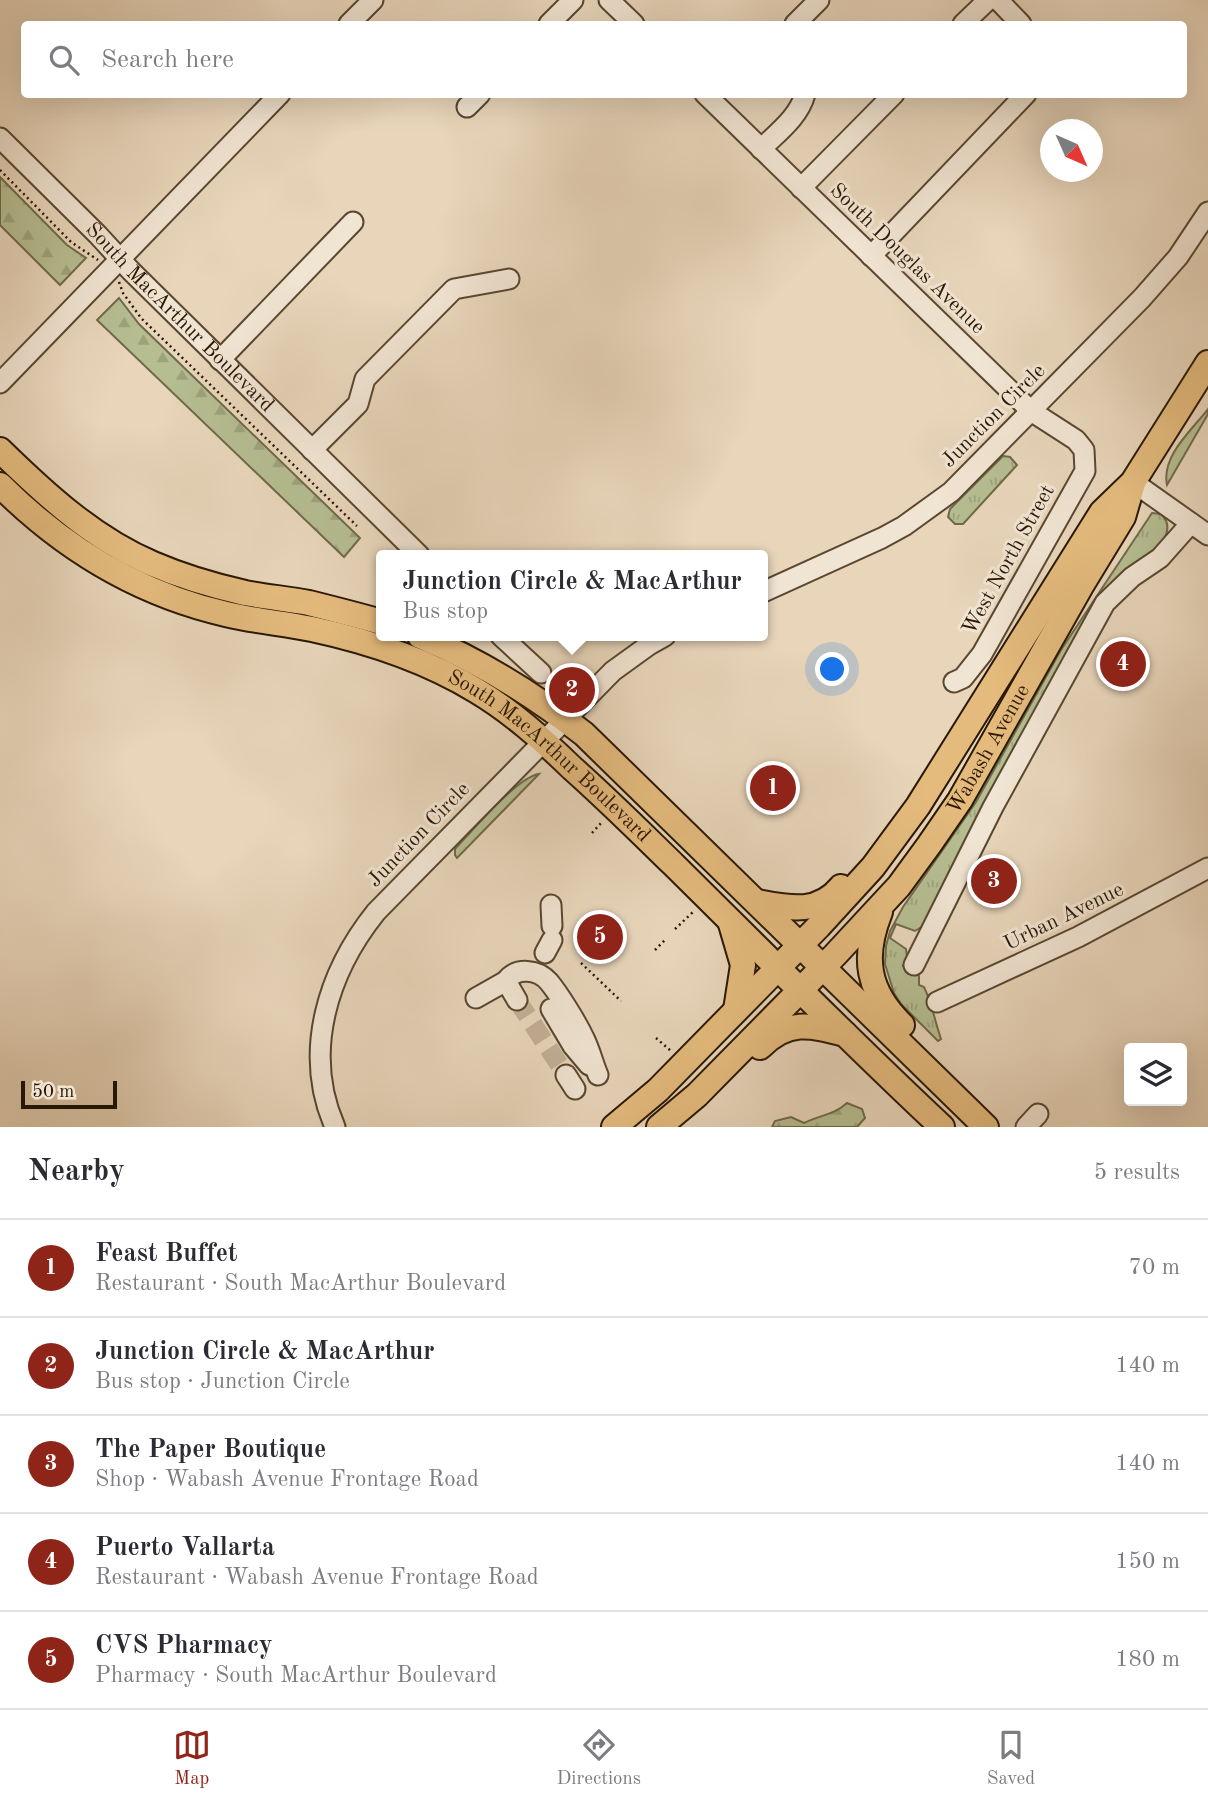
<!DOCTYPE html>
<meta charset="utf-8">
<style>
:root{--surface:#fff;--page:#f2f2f3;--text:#2b2b33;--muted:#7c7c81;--line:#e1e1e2;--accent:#8f2418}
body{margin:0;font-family:"Old Standard TT",serif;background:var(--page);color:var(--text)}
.controls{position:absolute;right:21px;bottom:21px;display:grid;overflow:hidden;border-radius:7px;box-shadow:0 7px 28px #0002}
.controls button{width:63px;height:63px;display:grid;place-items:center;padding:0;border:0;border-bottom:2px solid var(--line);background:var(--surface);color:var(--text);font:35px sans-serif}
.compass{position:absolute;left:1040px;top:119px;width:63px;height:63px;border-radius:50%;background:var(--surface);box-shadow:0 7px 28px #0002;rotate:135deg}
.scale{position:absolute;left:21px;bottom:18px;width:96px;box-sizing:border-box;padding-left:7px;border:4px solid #291803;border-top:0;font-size:19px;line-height:24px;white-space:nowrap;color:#291803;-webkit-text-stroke:5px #f0e4d2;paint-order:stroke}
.you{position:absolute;left:833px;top:670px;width:24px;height:24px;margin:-18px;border:5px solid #fff;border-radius:50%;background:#1a73e8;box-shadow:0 0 0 10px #1a73e833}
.badge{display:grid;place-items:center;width:46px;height:46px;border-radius:50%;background:var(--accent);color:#fff;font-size:23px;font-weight:700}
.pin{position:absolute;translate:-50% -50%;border:4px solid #fff;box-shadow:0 2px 7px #0006}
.popup{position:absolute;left:376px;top:550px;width:392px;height:91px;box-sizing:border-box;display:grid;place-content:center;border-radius:7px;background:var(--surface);filter:drop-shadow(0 2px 5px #0005);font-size:23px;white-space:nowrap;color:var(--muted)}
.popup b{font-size:26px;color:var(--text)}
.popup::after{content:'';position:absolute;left:50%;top:100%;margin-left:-14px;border:14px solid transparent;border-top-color:var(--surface)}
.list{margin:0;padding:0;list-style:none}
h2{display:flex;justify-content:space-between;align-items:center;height:91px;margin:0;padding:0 28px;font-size:30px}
h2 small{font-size:23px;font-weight:400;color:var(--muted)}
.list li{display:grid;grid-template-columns:46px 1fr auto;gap:21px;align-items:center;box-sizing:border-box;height:98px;padding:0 28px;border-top:2px solid var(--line)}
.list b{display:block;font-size:26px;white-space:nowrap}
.list p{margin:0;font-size:23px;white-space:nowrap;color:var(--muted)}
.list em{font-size:23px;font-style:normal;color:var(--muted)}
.icon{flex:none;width:38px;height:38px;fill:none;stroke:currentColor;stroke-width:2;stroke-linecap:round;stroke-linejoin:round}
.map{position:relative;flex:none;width:1208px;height:1127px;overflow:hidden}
.search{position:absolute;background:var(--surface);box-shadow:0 7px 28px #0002;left:21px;right:21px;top:21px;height:77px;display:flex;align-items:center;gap:18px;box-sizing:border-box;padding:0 24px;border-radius:7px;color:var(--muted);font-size:26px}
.sheet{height:581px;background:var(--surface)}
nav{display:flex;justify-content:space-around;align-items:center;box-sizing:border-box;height:98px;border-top:2px solid var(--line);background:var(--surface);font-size:19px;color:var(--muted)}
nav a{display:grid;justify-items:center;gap:4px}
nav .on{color:var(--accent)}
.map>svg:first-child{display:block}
.grass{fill:url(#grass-tufts);stroke:#6f6a4a;stroke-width:2}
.forest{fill:url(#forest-firs);stroke:#6f6a4a;stroke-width:2}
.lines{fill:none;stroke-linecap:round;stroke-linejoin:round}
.minor-tunnel{stroke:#c2af95;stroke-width:19;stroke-dasharray:19 10;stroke-linecap:butt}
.minor-casing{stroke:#594731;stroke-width:23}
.major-casing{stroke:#291803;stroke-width:28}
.path{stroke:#291803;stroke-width:2.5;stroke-dasharray:2 3.5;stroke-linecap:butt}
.minor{stroke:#f0e4d2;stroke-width:19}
.major{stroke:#e4ba7d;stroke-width:24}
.labels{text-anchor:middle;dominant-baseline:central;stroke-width:6;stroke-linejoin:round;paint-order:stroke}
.street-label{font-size:21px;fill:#291803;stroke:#f0e4d2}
</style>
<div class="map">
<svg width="1208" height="1127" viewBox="0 0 1208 1127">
<defs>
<pattern id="grass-tufts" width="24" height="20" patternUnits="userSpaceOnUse" patternTransform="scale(1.75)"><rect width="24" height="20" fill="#b5bd91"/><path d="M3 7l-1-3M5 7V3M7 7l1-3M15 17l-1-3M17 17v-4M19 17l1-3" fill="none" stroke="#9ca27b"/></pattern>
<pattern id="forest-firs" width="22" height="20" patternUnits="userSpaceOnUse" patternTransform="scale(1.75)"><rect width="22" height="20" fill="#b5bd91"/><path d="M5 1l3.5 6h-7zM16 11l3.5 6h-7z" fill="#9ca27b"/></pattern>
</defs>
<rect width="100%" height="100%" fill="#e8d5ba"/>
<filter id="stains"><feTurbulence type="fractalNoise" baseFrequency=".00286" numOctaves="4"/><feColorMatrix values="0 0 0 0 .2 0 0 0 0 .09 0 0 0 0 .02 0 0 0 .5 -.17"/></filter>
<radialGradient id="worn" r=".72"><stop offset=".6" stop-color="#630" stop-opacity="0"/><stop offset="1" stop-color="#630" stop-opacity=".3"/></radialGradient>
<path class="grass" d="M1208,409V414L1167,485C1161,456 1192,430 1208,409Z
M1003,456L1010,457L1017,465L963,524H955L948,517L950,509Z
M1152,513L1161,514C1184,536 1139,563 1123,574L923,926L915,931L896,924L890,938L906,949L907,957L903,966L919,976V985L924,987C932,1003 935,1022 941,1039L938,1041L901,1004L894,993L885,964L886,946L890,931L903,907L976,802L1061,650Z
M539,774L457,858L455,855V849C472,831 517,777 539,774Z"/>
<path class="forest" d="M0,177L67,245L86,258L60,285L0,225Z
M119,298L139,324L360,538L344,557L97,320Z
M847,1103L862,1109L865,1118L857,1127H772L775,1121L791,1117L804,1123C820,1115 834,1115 847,1103Z"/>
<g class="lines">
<path class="minor-tunnel" d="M517,1000L566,1075"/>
<defs>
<g id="minor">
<path d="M609,0L634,24"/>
<path d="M998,0L1021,24"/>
<path d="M349,24L373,0"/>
<path d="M549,24L573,0"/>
<path d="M795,24L819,0"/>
<path d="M963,24L988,0"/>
<path d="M705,94L1031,411L1076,440L1084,450L1085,471L982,654L963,678L954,682"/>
<path d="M467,107L480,94"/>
<path id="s1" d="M0,138L98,235L131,271L419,555"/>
<path d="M761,149C777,133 799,117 805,94"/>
<path d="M801,188L894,94"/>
<path d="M871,256L1026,94"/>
<path d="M220,360L353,222"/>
<path d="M0,383L280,94"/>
<path d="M312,450L358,404L365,379L454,289L509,279"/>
<path d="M1133,482L1208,535"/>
<path d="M763,592L882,538L904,526L951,492L1142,298L1178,257L1208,212"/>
<path d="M501,636L541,673"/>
<path d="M551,905L552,926"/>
<path d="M545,953L552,940"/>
<path d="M914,965L993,807L1105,603L1132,577L1160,558L1191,523"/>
<path d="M476,998L506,981"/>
<path d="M517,1000L506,981C516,967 538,969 549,982C559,994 577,1023 584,1038C590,1050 593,1063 598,1075"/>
<path d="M937,1002L1078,937L1208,868"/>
<path d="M551,1009L573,1046L589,1065"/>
<path d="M566,1075L575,1089"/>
<path d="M335,1127C302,1052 328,972 376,912L613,671L649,645L665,636"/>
<path d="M1026,1127L1038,1114"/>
</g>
<g id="major">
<path d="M0,450C46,495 94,539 153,564C183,577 214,586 245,593C266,597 288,599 309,603C333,609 357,615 381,622"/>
<path id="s2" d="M0,485C63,548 139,594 226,614C254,621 284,623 312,629C368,641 428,661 477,691C512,712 542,739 572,768C607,799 640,832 674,865C763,953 851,1042 942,1127"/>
<path d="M420,636C480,661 533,694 584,734L986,1127"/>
<path d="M757,902C789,908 818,915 841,887"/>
<path d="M880,912C862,957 867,991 902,1025"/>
<path d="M731,924L743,965L736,1010"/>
<path d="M760,1047C788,1019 810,1025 845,1034"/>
<path d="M614,1127L658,1090L819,926L873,867L918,806L1102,512L1133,482L1208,363"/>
<path id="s3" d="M659,1127L697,1095L835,955L899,886L929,845L960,800L1081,586L1123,517L1133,483"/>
</g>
</defs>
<use href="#minor" class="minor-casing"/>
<use href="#major" class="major-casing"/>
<path class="path" d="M0,170L71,242L98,260
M119,282L123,293L141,318L357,526
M592,833L602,822
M675,929L693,912
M655,950L665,940
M581,963L621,1001
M656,1038L671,1051"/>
<use href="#minor" class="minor"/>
<use href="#major" class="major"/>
</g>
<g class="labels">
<g class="street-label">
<text transform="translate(907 259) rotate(44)">South Douglas Avenue</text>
<text stroke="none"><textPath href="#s1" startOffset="254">South MacArthur Boulevard</textPath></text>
<text transform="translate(994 416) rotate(-45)">Junction Circle</text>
<text transform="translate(1009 560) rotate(-61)">West North Street</text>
<text stroke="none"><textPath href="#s3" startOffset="504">Wabash Avenue</textPath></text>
<text stroke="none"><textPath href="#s2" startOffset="625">South MacArthur Boulevard</textPath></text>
<text transform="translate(419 835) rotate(-46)">Junction Circle</text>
<text transform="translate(1064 917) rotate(-26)">Urban Avenue</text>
</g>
</g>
<rect width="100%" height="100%" filter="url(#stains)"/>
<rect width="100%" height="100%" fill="url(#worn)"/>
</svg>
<div class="controls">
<button><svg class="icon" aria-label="layers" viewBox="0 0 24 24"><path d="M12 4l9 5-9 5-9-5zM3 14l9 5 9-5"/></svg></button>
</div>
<svg class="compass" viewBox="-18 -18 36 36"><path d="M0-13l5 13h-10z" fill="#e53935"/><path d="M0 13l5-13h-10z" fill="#7c7c81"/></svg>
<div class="scale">50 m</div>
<div class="you"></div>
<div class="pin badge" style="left:773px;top:788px">1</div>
<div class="pin badge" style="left:572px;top:690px">2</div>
<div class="popup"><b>Junction Circle &amp; MacArthur</b>Bus stop</div>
<div class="pin badge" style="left:994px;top:881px">3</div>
<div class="pin badge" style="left:1123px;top:664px">4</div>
<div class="pin badge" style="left:600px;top:937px">5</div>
<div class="search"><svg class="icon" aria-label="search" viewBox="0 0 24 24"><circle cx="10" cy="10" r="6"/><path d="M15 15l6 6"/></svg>Search here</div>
</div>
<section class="sheet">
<h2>Nearby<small>5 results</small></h2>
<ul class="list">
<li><span class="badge">1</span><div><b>Feast Buffet</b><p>Restaurant · South MacArthur Boulevard</p></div><em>70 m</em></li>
<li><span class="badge">2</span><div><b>Junction Circle &amp; MacArthur</b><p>Bus stop · Junction Circle</p></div><em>140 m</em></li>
<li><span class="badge">3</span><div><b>The Paper Boutique</b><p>Shop · Wabash Avenue Frontage Road</p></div><em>140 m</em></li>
<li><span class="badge">4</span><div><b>Puerto Vallarta</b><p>Restaurant · Wabash Avenue Frontage Road</p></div><em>150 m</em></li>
<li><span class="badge">5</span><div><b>CVS Pharmacy</b><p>Pharmacy · South MacArthur Boulevard</p></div><em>180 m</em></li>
</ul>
</section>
<nav>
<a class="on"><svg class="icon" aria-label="map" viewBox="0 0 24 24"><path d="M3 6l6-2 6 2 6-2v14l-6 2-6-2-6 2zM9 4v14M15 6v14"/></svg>Map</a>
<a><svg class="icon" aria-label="directions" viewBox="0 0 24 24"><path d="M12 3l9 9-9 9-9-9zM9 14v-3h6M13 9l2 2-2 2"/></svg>Directions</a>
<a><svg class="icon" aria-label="saved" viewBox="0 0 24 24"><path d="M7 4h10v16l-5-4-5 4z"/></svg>Saved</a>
</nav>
